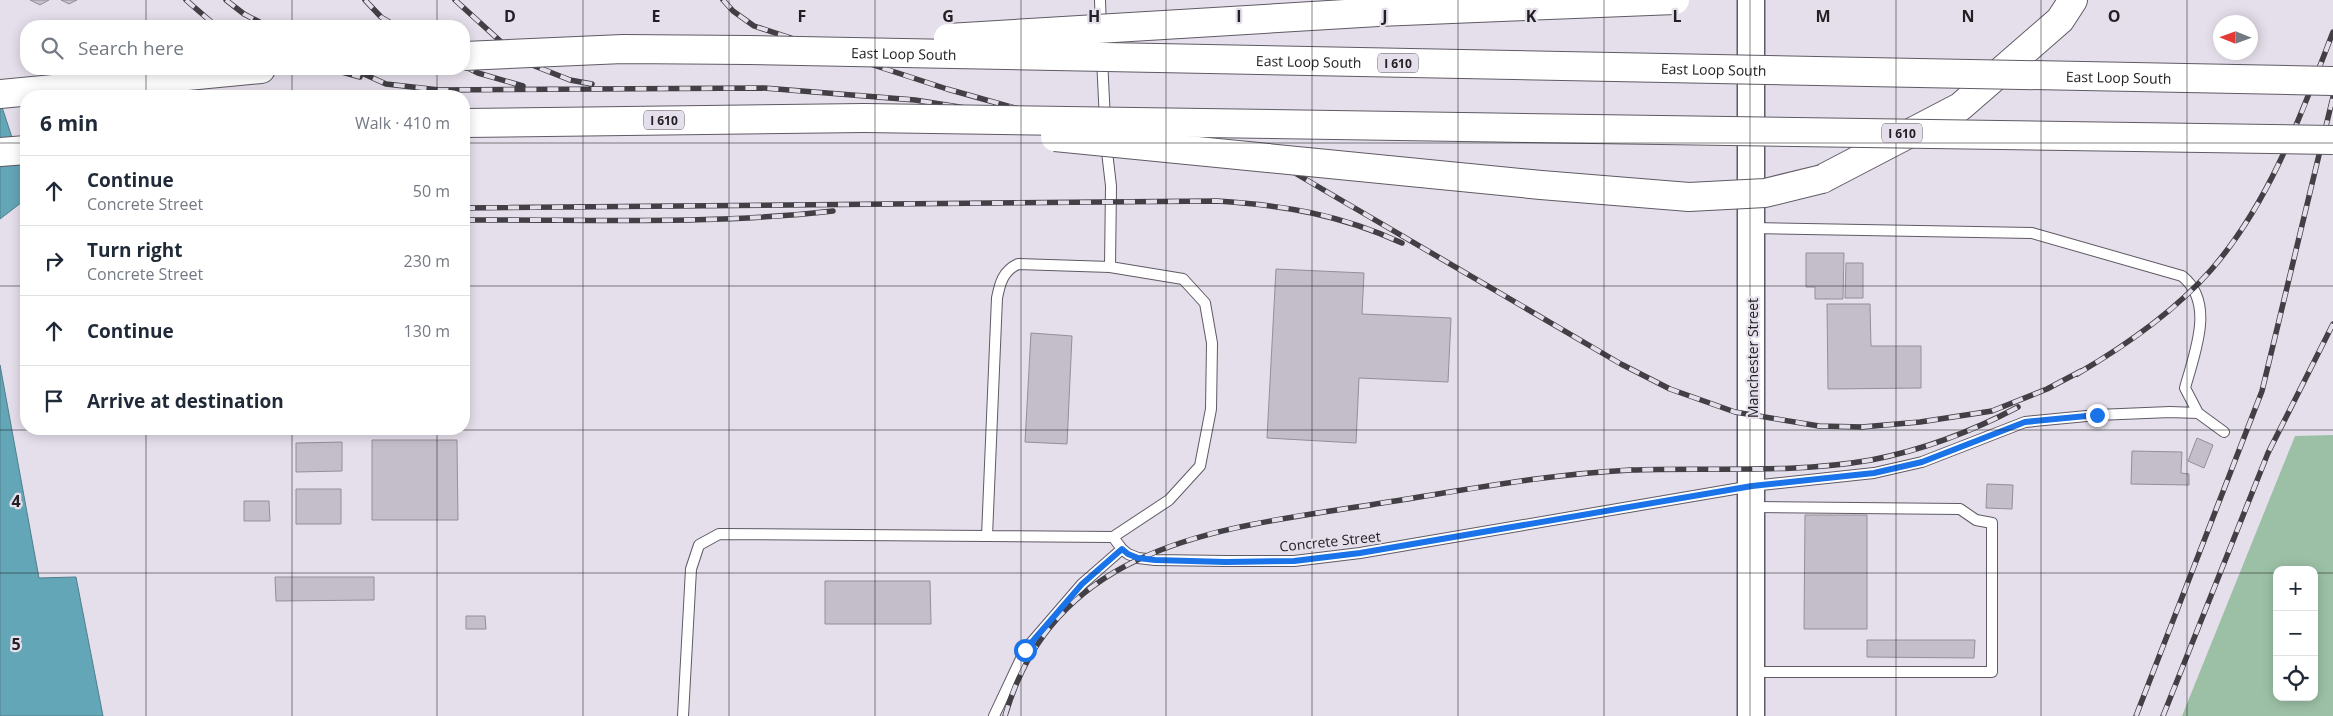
<!DOCTYPE html>
<meta charset="utf-8">
<style>
:root{--surface:#fff;--page:#f2f2f3;--text:#1f2937;--muted:#747a83;--line:#e0e1e3}
body{margin:0;font-family:"Open Sans",sans-serif;background:var(--page);color:var(--text)}
.controls{position:absolute;right:15px;bottom:15px;display:grid;overflow:hidden;border-radius:10px;box-shadow:0 2px 12px #0003}
.controls button{width:45px;height:45px;display:grid;place-items:center;padding:0;border:0;border-bottom:1px solid var(--line);background:var(--surface);color:var(--text);font:25px sans-serif}
.compass{position:absolute;left:2213px;top:15px;width:45px;height:45px;border-radius:50%;background:var(--surface);box-shadow:0 2px 12px #0003;rotate:271deg}
.stop{position:absolute;width:15px;height:15px;margin:-11px;border:4px solid #1a73e8;border-radius:50%;background:#fff}
.stop.end{background:#1a73e8;border-color:#fff;box-shadow:0 1px 5px #0008}
.list{margin:0;padding:0;list-style:none}
h2{display:flex;justify-content:space-between;align-items:center;height:65px;margin:0;padding:0 20px;font-size:21px}
h2 small{font-size:16px;font-weight:400;color:var(--muted)}
.list li{display:grid;grid-template-columns:32px 1fr auto;gap:15px;align-items:center;box-sizing:border-box;height:70px;padding:0 20px;border-top:1px solid var(--line)}
.list b{display:block;font-size:19px;white-space:nowrap}
.list p{margin:0;font-size:16px;white-space:nowrap;color:var(--muted)}
.list em{font-size:16px;font-style:normal;color:var(--muted)}
.icon{flex:none;width:28px;height:28px;fill:none;stroke:currentColor;stroke-width:2;stroke-linecap:round;stroke-linejoin:round}
.map{position:relative;flex:none;width:2333px;height:716px;overflow:hidden}
.search{position:absolute;background:var(--surface);box-shadow:0 2px 12px #0003;left:20px;top:20px;width:450px;height:55px;display:flex;align-items:center;gap:12px;box-sizing:border-box;padding:0 18px;border-radius:20px;color:var(--muted);font-size:19px}
.panel{position:absolute;background:var(--surface);box-shadow:0 2px 12px #0003;left:20px;top:90px;width:450px;height:345px;border-radius:20px}
.map>svg:first-child{display:block}
.green{fill:#9cc0a5;fill-rule:evenodd}
.water{fill:#63a6b7;stroke:#507e8b}
.building{fill:#c4beca;stroke:#948e99}
.lines{fill:none;stroke-linecap:round;stroke-linejoin:round}
.service-casing{stroke:#5f5a64;stroke-width:12}
.tertiary-casing{stroke:#5f5a64;stroke-width:29}
.motorway-casing{stroke:#5f5a64;stroke-width:30}
.service{stroke:#fff;stroke-width:10}
.tertiary{stroke:#fff;stroke-width:26}
.motorway{stroke:#fff;stroke-width:28}
.rail-casing{stroke:#423f45;stroke-width:5.5}
.rail{stroke:#e5dfeb;stroke-width:4;stroke-dasharray:11;stroke-linecap:butt}
.motorway-bridge-casing{stroke:#5f5a64;stroke-width:30;stroke-linecap:butt}
.motorway-bridge{stroke:#fff;stroke-width:28}
.route{stroke:#1a73e8;stroke-width:6}
.grid{fill:none;stroke:#222024;stroke-width:1;stroke-opacity:0.55}
.labels{text-anchor:middle;dominant-baseline:central;stroke-width:4.5;stroke-linejoin:round;paint-order:stroke}
.shield{fill:#e5dfeb;stroke:#5c5960;stroke-width:1}
.shield-label{font-size:12px;font-weight:bold;fill:#222024}
.street-label{font-size:14px;fill:#222024;stroke:#e5dfeb}
.grid-label{font-size:16px;text-anchor:middle;font-weight:bold;fill:#222024;stroke:#e5dfeb;stroke-width:4.5;stroke-linejoin:round;paint-order:stroke}
</style>
<div class="map">
<svg width="2333" height="716" viewBox="0 0 2333 716">
<rect width="100%" height="100%" fill="#e5dfeb"/>
<path class="green" d="M2333,435V716H2182L2295,436ZM2277,570H2314V697H2277Z"/>
<path class="water" d="M0,101L26,180V199L0,219Z
M0,365L39,578L76,577L103,716H0Z"/>
<path class="building" d="M49,0L40,5L30,0Z
M61,0H77L69,4Z
M1806,253H1844L1843,299H1815V287H1806Z
M1846,263H1863V298H1845Z
M1276,269L1364,273L1362,314L1451,318L1448,382L1359,378L1356,443L1267,438Z
M1827,304H1870L1871,346H1921V388L1828,389Z
M1031,333L1072,336L1067,444L1025,442Z
M2197,438L2213,445L2204,468L2188,461Z
M372,440H457L458,520H372Z
M342,442V471L296,472V443Z
M2132,451L2182,452L2181,473L2189,474V485L2131,484Z
M1987,484L2013,485L2012,509L1986,508Z
M296,489H341V524H296Z
M244,501H269L270,521H244Z
M1805,515H1867V629H1804Z
M275,577H374V600L276,601Z
M825,581H930L931,624H825Z
M466,616H485L486,629H466Z
M1867,640H1975L1974,658L1867,657Z"/>
<g class="lines">
<defs>
<path id="service" d="M1100,0L1101,29
M1102,58L1105,121
M1106,143L1111,186L1110,267
M1752,228L2032,233L2182,276C2216,303 2194,354 2185,388L2198,413L2224,432
M987,536L997,298C1000,283 1003,271 1018,264L1110,267L1183,279L1205,303L1212,343L1211,409L1200,466L1169,500L1113,537L1122,549
M1752,672H1992V523L1976,520L1960,509L1753,507
M683,716L691,569L699,545L719,534L1113,537
M994,716L1025,650L1082,584L1122,549L1128,554L1138,558L1155,560L1226,561H1294L1360,553L1752,486L1874,473L1922,462L2025,422L2097,415L2170,412L2198,413"/>
<path id="tertiary" d="M1751,0V716"/>
<path id="motorway" d="M0,94L261,69
M464,123L864,118
M0,152L26,150
M1822,179L1960,107L2060,20L2073,0"/>
</defs>
<use href="#service" class="service-casing"/>
<use href="#tertiary" class="tertiary-casing"/>
<use href="#motorway" class="motorway-casing"/>
<use href="#service" class="service"/>
<use href="#tertiary" class="tertiary"/>
<use href="#motorway" class="motorway"/>
<defs>
<path id="rail" d="M186,0L216,26
M226,0L244,14L267,26
M365,0L381,17L396,26
M455,0L522,61L570,80L592,84
M723,0L733,11L754,26L947,89L1026,111
M464,66L478,73L523,86
M331,69L360,77
M353,69L386,84L439,90L764,88L915,100L1073,125L1189,138L1236,149L1288,169L1621,364L1670,389L1735,412L1819,426L1862,427L1920,422L1992,411L2047,389L2081,371
M464,208L1217,201C1284,205 1341,215 1402,243
M464,220C587,219 711,225 833,211
M2077,374C2125,346 2174,312 2211,270C2270,202 2301,115 2333,32
M1005,716C1057,538 1228,528 1382,503C1465,490 1548,474 1631,470C1711,467 1792,474 1871,460C1923,450 1971,432 2018,407
M2136,716L2262,391L2333,97
M2163,716L2268,453L2333,324"/>
</defs>
<use href="#rail" class="rail-casing"/>
<use href="#rail" class="rail"/>
<defs>
<g id="motorway-bridge">
<path d="M948,38L1378,12L1675,0"/>
<path id="s1" d="M464,56L623,49L748,50L2333,81"/>
<path d="M864,118L2333,140"/>
<path d="M1055,137L1541,185L1689,197L1765,193L1822,179"/>
</g>
</defs>
<use href="#motorway-bridge" class="motorway-bridge-casing"/>
<use href="#motorway-bridge" class="motorway-bridge"/>
</g>
<g class="lines">
<path class="route" d="M1025,650L1082,584L1122,549L1128,554L1138,558L1155,560L1226,562L1294,561L1360,553L1752,486L1874,473L1922,462L2025,422L2097,415"/>
</g>
<path class="grid" d="M146,0V26M292,0V26M437,0V26M583,0V716M729,0V716M875,0V716M1021,0V716M1166,0V716M1312,0V716M1458,0V716M1604,0V716M1750,0V716M1896,0V716M2041,0V716M2187,0V716M146,69V96M292,69V96M437,69V96M0,143H26M464,143H2333M0,286H26M464,286H2333M146,429V716M292,429V716M437,429V716M0,430H2333M0,573H2277M2314,573H2333"/>
<g class="labels">
<g class="shield">
<rect x="1378" y="53.5" width="40" height="19" rx="4"/>
<rect x="644" y="110.5" width="40" height="19" rx="4"/>
<rect x="1882" y="123.5" width="40" height="19" rx="4"/>
</g>
<g class="shield-label">
<text x="1398" y="63">I 610</text>
<text x="664" y="120">I 610</text>
<text x="1902" y="133">I 610</text>
</g>
<g class="street-label">
<text stroke="none"><textPath href="#s1" startOffset="440">East Loop South</textPath></text>
<text stroke="none"><textPath href="#s1" startOffset="845">East Loop South</textPath></text>
<text stroke="none"><textPath href="#s1" startOffset="1250">East Loop South</textPath></text>
<text stroke="none"><textPath href="#s1" startOffset="1655">East Loop South</textPath></text>
<text transform="translate(1752 358) rotate(-90)">Manchester Street</text>
<text transform="translate(1330 541) rotate(-6)">Concrete Street</text>
</g>
</g>
<g class="grid-label">
<text x="510" y="22">D</text>
<text x="656" y="22">E</text>
<text x="802" y="22">F</text>
<text x="948" y="22">G</text>
<text x="1094" y="22">H</text>
<text x="1239" y="22">I</text>
<text x="1385" y="22">J</text>
<text x="1531" y="22">K</text>
<text x="1677" y="22">L</text>
<text x="1823" y="22">M</text>
<text x="1968" y="22">N</text>
<text x="2114" y="22">O</text>
<text x="16" y="507">4</text>
<text x="16" y="650">5</text>
</g>
</svg>
<div class="controls">
<button>+</button>
<button>−</button>
<button><svg class="icon" aria-label="locate" viewBox="0 0 24 24"><circle cx="12" cy="12" r="6"/><path d="M12 2v4M12 18v4M2 12h4M18 12h4"/></svg></button>
</div>
<svg class="compass" viewBox="-18 -18 36 36"><path d="M0-13l5 13h-10z" fill="#e53935"/><path d="M0 13l5-13h-10z" fill="#747a83"/></svg>
<div class="stop" style="left:1025px;top:650px"></div>
<div class="stop end" style="left:2097px;top:415px"></div>
<div class="search"><svg class="icon" aria-label="search" viewBox="0 0 24 24"><circle cx="10" cy="10" r="6"/><path d="M15 15l6 6"/></svg>Search here</div>
<section class="panel">
<h2>6 min<small>Walk · 410 m</small></h2>
<ul class="list">
<li><svg class="icon" aria-label="ahead" viewBox="0 0 24 24"><path d="M12 20V5M6 11l6-6 6 6"/></svg><div><b>Continue</b><p>Concrete Street</p></div><em>50 m</em></li>
<li><svg class="icon" aria-label="right" viewBox="0 0 24 24"><path d="M7 20v-9h11M14 6l5 5-5 5"/></svg><div><b>Turn right</b><p>Concrete Street</p></div><em>230 m</em></li>
<li><svg class="icon" aria-label="ahead" viewBox="0 0 24 24"><path d="M12 20V5M6 11l6-6 6 6"/></svg><div><b>Continue</b></div><em>130 m</em></li>
<li><svg class="icon" aria-label="arrive" viewBox="0 0 24 24"><path d="M6 21V4h12l-3 4 3 4H6"/></svg><div><b>Arrive at destination</b></div></li>
</ul>
</section>
</div>
